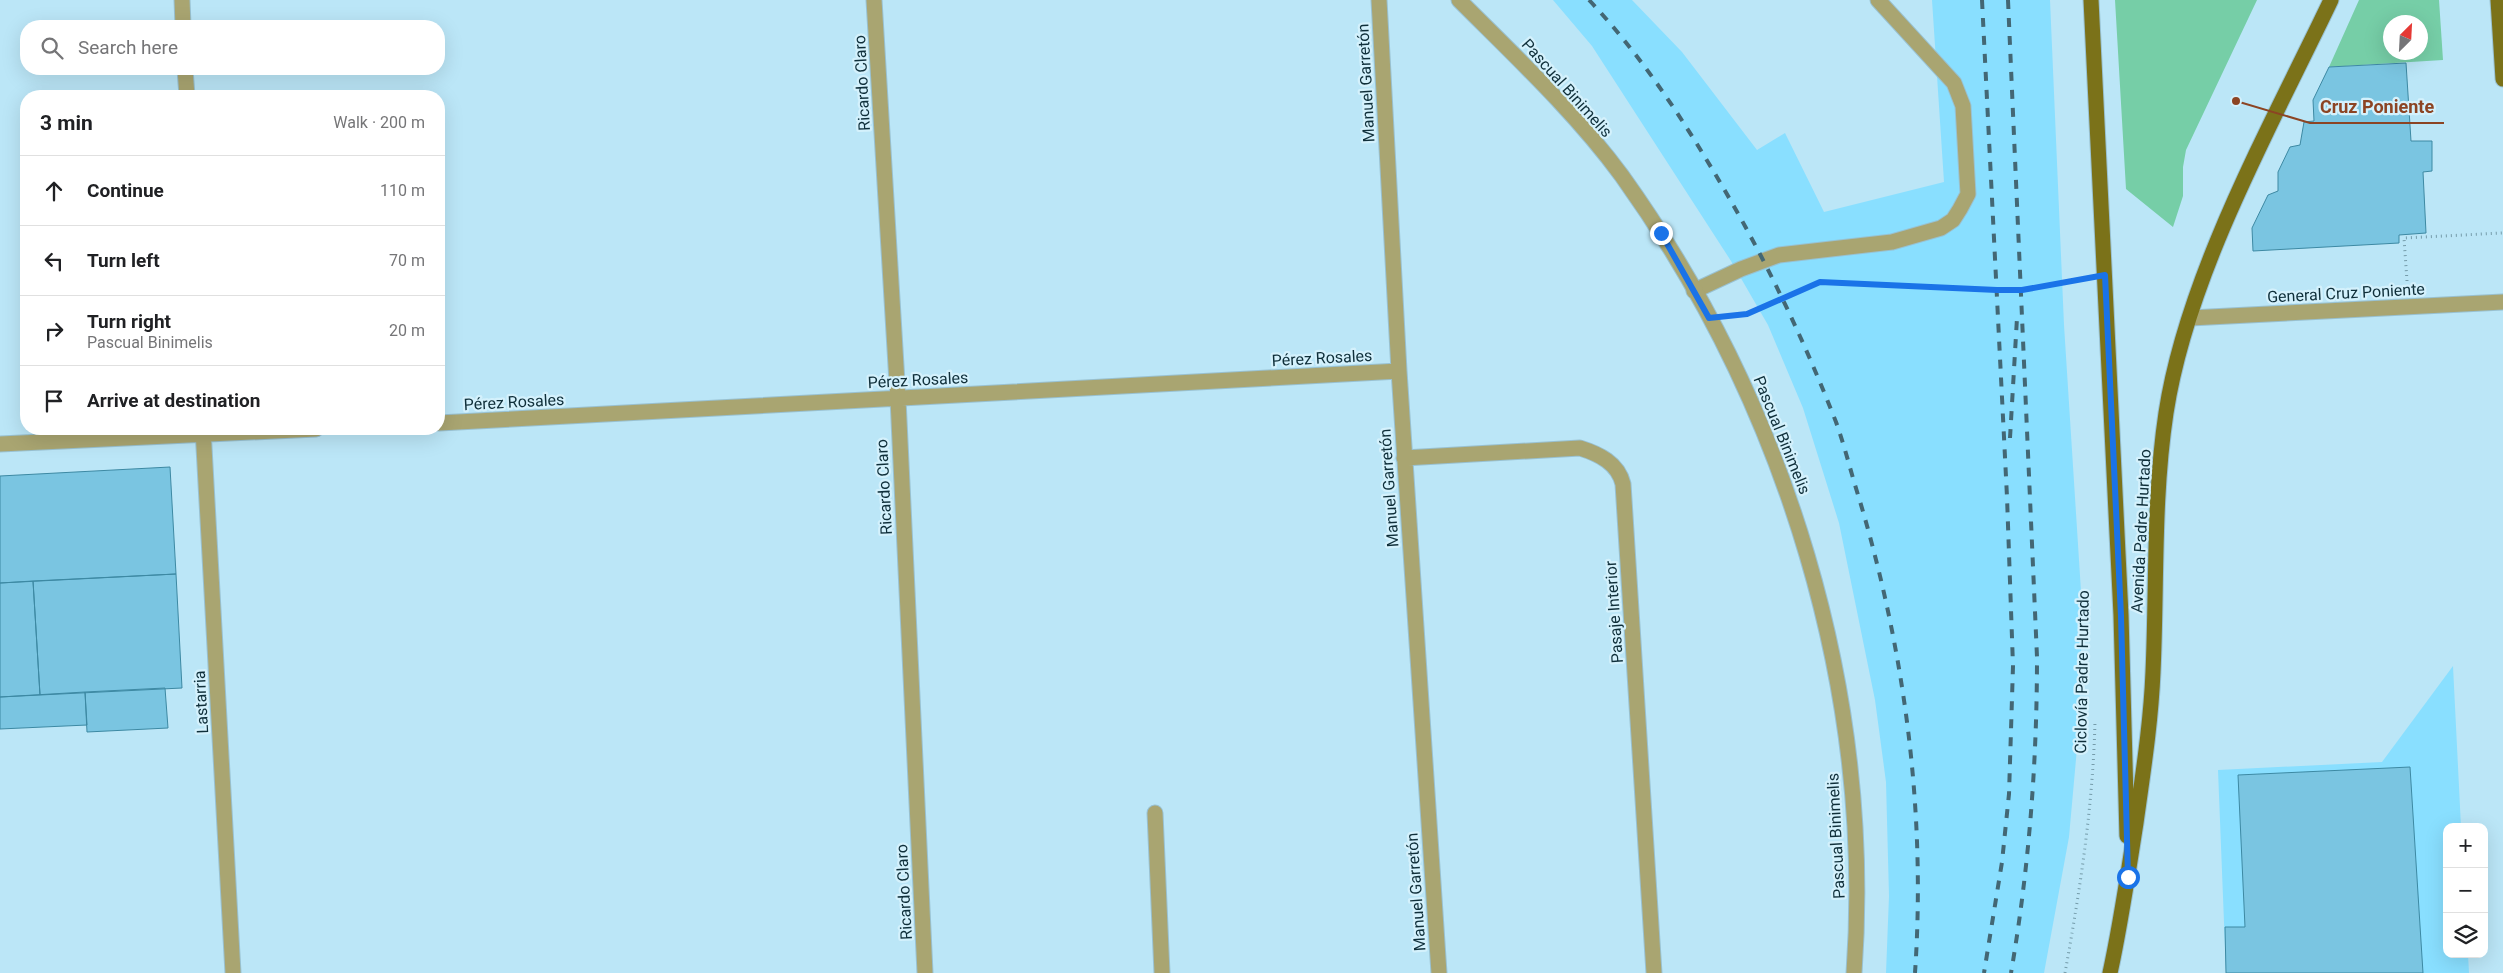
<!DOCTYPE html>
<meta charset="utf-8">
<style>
:root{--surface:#fff;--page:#f2f2f2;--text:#202124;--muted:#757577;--line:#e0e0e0}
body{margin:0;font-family:Roboto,sans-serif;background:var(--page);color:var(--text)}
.controls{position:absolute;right:15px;bottom:15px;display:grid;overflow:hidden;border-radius:10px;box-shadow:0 5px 20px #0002}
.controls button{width:45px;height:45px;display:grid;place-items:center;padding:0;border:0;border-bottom:1px solid var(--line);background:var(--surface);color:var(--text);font:25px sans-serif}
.compass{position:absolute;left:2383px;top:15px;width:45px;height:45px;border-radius:50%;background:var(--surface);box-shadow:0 5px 20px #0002;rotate:24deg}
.stop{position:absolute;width:15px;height:15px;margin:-11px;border:4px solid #1a73e8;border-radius:50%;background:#fff}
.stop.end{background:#1a73e8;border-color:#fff;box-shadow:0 1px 5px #0008}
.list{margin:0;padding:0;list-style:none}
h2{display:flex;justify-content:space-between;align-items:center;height:65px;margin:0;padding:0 20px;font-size:21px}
h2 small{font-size:16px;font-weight:400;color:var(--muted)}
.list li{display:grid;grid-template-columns:32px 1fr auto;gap:15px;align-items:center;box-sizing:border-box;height:70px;padding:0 20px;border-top:1px solid var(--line)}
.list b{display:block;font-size:19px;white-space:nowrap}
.list p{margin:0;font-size:16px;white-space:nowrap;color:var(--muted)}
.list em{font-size:16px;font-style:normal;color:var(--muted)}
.icon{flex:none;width:28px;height:28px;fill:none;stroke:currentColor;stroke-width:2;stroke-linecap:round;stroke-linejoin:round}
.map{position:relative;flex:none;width:2503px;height:973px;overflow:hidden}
.search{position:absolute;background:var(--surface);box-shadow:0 5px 20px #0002;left:20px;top:20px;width:425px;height:55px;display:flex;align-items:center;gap:12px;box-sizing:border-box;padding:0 18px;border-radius:20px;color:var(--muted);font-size:19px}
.panel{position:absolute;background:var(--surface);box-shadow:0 5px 20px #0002;left:20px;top:90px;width:425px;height:345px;border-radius:20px}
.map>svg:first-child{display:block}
.built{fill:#89dfff}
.green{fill:#76cea7;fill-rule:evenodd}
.building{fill:#7ac5e1;stroke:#3d89a3}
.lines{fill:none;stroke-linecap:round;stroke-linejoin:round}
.service-casing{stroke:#99c1d1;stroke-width:17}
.minor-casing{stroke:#99c1d1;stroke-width:17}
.tertiary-casing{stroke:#99c1d1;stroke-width:17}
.primary-casing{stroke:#99c1d1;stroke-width:17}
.path{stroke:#759caa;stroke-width:3;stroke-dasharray:1 4;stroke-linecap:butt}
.service{stroke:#a9a571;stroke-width:15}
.minor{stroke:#a9a571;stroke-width:15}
.tertiary{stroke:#a9a571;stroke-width:15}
.primary{stroke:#7b7219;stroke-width:15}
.rail{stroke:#436774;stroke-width:4;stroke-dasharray:9 9;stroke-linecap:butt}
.route{stroke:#1a73e8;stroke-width:6}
.labels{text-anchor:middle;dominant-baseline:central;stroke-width:4.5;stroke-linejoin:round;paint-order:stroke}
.street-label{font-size:16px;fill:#0f2f3a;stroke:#d4f1fc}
.leader{fill:none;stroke:#8c4423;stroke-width:2}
.callout-dot{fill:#8c4423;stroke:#d4f1fc;stroke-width:2}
.callout-label{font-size:18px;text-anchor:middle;font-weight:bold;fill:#8c4423;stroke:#d4f1fc;stroke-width:4.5;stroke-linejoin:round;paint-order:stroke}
</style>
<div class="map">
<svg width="2503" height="973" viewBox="0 0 2503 973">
<rect width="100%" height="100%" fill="#bbe6f7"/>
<path class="built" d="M1553,0H1632L1682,52L1757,150L1785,133L1824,212L1944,182L1932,0H2050L2064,325L2082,607L2079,726L2069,837L2044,973H1886L1889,896L1886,782L1875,700L1839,523L1803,408L1768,325L1731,261L1592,46Z
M2453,666L2461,827H2447V954H2468L2469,973H2226L2218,770L2382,762Z"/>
<path class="green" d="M2115,0H2257L2186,150L2183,167V196L2173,227L2126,189Z
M2359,0H2439L2443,60L2329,67ZM2390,22H2420V52H2390Z"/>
<path class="building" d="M2406,63L2411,141H2432V171L2423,172L2426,233L2399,235V243L2253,251L2252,228L2268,195L2278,191V172L2290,147L2300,145L2304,122L2314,121L2313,100L2329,67Z
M170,467L176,574L0,583V476Z
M176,574L182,688L40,695L33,581Z
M33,581L40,695L0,697V583Z
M165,688L168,728L87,732L85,692Z
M85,692L87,725L0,729V697Z
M2410,767L2423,973H2226L2225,927H2245L2238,775Z"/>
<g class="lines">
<defs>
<path id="service" d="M1155,813L1162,973"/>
<path id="minor" d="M182,0L183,26
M874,0L898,399L925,973
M1379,0L1399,371L1439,973
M185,69L187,96
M1694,291L1741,269L1779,255L1892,242L1941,228L1953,220L1960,209L1968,194L1963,106L1954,83L1878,0
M2190,318L2503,302
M439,423L1399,371
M203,429L233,973
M0,444L316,429
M1404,458L1580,448C1599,454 1618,463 1623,484L1654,973"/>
<path id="tertiary" d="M1459,0C1515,56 1575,112 1622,176C1786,405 1874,692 1854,973"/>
<path id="primary" d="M2091,0L2121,615L2127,836
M2498,0L2503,79
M2110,973C2121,923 2128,873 2136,823C2143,773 2151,722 2153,672C2157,586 2153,499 2166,413C2187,275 2271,126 2331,0"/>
</defs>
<use href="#service" class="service-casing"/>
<use href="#minor" class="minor-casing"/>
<use href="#tertiary" class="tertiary-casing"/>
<use href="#primary" class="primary-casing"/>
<path class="path" d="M2407,281L2404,238L2503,233
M1737,315L1747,314L1820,282L1997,290H2022L2078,280
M2065,973C2080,890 2093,806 2095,721"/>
<use href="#service" class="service"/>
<use href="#minor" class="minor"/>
<use href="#tertiary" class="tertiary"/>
<use href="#primary" class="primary"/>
<path class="rail" d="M1589,0C1641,55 1683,119 1721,184C1766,260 1804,340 1836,422C1845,447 1851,473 1859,498C1905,652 1926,812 1915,973
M1982,0L2007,497L2013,666L2009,794L2002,862L1984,973
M2008,0L2037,657C2037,763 2029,868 2011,973
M2010,438L2017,318"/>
</g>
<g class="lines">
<path class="route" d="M1661,233L1709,318L1747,314L1820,282L1997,290H2022L2105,275L2121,616L2128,877"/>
</g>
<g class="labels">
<g class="street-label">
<text transform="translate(862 83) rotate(-93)">Ricardo Claro</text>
<text transform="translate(1366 83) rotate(-93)">Manuel Garretón</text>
<text transform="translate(1567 88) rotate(48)">Pascual Binimelis</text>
<text transform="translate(2346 293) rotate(-3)">General Cruz Poniente</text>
<text transform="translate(1322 358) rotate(-3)">Pérez Rosales</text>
<text transform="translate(918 380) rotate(-3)">Pérez Rosales</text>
<text transform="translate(514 402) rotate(-3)">Pérez Rosales</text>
<text transform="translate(1782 435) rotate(68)">Pascual Binimelis</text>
<text transform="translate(884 487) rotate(-93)">Ricardo Claro</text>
<text transform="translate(1389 488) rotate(-94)">Manuel Garretón</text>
<text transform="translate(2141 531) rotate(-87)">Avenida Padre Hurtado</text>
<text transform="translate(1614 612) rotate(-94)">Pasaje Interior</text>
<text transform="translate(2082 672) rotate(-89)">Ciclovía Padre Hurtado</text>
<text transform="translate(201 702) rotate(-93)">Lastarria</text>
<text transform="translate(1836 836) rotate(-93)">Pascual Binimelis</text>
<text transform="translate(904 892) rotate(-93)">Ricardo Claro</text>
<text transform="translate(1416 892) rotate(-94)">Manuel Garretón</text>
</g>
</g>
<path class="leader" d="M2236 101L2310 123H2444"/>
<circle class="callout-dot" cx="2236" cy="101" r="5"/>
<g class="callout-label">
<text x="2377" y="113">Cruz Poniente</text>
</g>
</svg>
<div class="controls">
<button>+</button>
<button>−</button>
<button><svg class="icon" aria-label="layers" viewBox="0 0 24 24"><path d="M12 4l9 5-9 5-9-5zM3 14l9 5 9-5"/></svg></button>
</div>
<svg class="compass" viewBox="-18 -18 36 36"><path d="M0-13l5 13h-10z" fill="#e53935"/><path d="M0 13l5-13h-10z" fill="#757577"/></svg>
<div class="stop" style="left:2128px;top:877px"></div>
<div class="stop end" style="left:1661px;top:233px"></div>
<div class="search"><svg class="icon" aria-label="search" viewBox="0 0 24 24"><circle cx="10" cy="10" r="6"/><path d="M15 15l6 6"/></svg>Search here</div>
<section class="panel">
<h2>3 min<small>Walk · 200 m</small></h2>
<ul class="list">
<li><svg class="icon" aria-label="ahead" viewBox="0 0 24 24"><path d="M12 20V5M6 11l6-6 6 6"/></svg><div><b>Continue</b></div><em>110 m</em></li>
<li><svg class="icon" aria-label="left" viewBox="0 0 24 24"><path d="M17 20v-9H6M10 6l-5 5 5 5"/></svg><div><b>Turn left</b></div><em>70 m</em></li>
<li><svg class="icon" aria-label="right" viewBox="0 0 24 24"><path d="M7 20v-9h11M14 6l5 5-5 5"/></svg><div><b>Turn right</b><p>Pascual Binimelis</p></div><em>20 m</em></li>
<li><svg class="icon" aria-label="arrive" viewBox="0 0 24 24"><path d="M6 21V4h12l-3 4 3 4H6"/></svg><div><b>Arrive at destination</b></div></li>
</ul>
</section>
</div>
